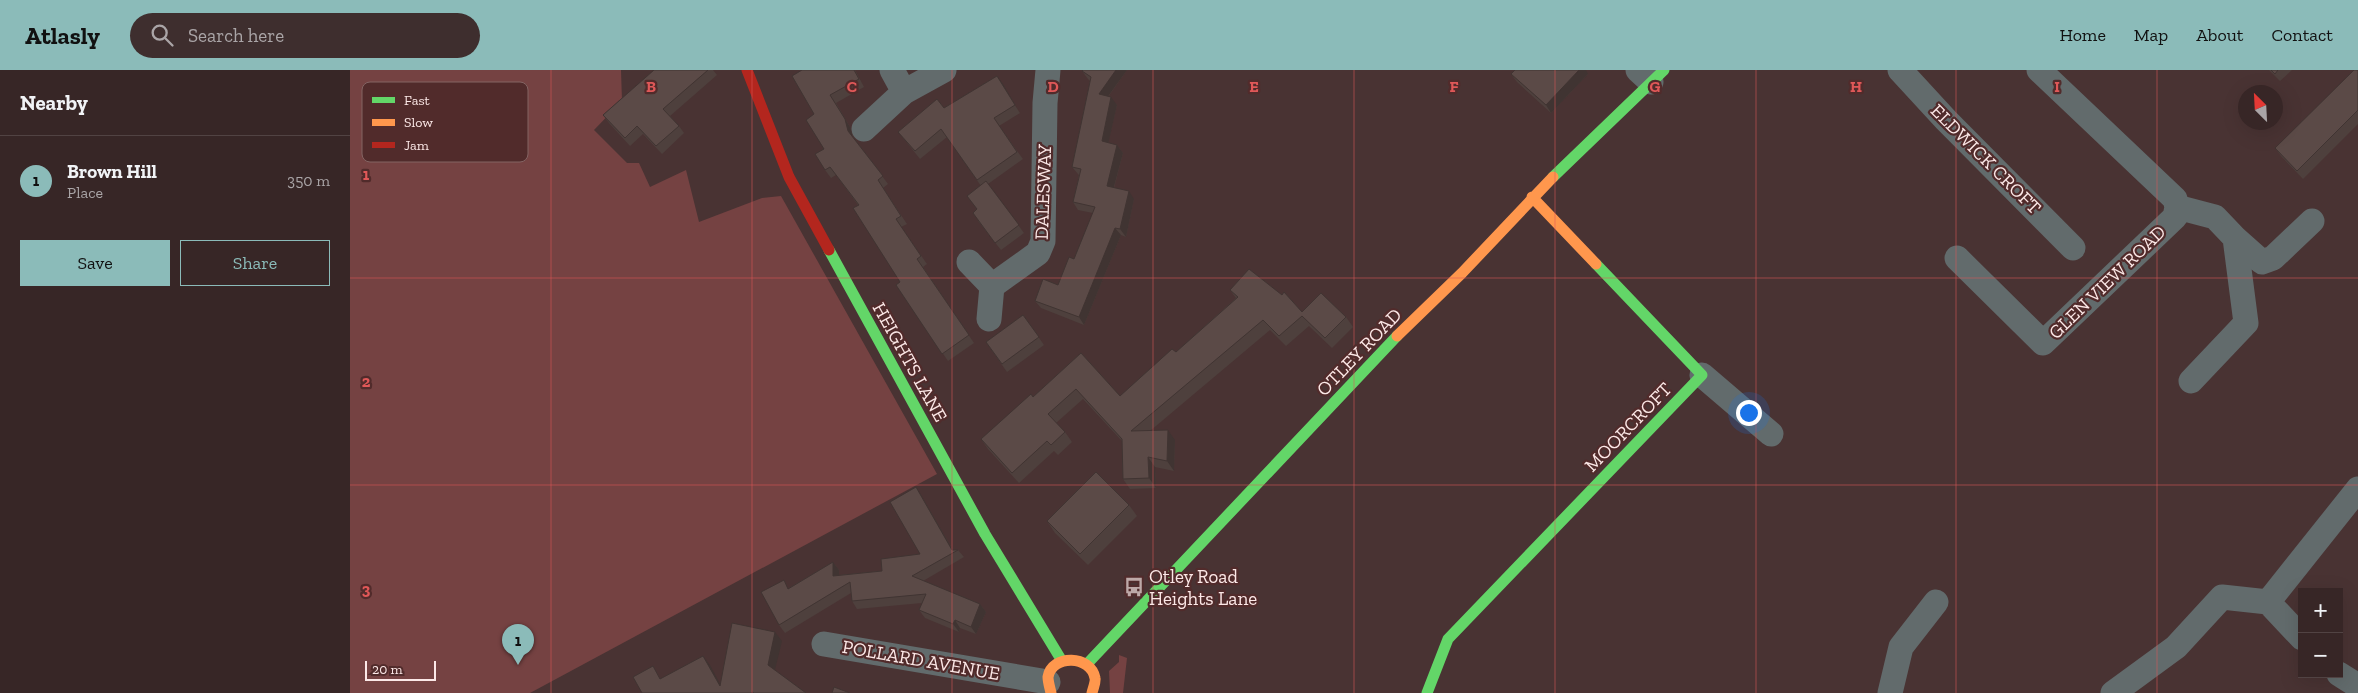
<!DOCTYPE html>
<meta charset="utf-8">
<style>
:root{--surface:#372626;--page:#3e2e2e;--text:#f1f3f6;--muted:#aaa5a7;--line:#514343;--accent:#8bbbb9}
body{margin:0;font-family:"Zilla Slab",serif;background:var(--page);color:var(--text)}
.controls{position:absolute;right:15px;bottom:15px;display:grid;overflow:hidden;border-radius:0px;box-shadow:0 5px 20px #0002}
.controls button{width:45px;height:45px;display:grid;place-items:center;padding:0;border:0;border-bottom:1px solid var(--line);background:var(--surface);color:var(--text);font:25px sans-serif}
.compass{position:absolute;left:1888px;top:15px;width:45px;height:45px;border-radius:50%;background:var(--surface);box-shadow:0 5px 20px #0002;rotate:336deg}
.scale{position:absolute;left:15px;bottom:12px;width:71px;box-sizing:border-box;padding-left:5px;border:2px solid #fce8e7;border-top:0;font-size:14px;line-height:18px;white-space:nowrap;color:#fce8e7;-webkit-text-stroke:4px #512b2b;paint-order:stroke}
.you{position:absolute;left:1398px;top:342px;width:18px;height:18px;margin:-12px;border:4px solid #fff;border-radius:50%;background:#1a73e8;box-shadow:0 0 0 8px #1a73e833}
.badge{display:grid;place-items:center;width:32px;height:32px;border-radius:50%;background:var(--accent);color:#111;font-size:16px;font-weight:700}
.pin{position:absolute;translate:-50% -41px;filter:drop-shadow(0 1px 2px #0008)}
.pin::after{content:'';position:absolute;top:26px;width:18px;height:15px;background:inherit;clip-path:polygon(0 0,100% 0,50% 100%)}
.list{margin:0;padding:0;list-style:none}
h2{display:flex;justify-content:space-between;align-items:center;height:65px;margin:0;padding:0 20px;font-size:21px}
h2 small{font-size:16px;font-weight:400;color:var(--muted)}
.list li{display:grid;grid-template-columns:32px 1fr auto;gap:15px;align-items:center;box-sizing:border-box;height:90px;padding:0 20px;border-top:1px solid var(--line)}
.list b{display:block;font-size:19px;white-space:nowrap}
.list p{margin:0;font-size:16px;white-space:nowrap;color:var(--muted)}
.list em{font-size:16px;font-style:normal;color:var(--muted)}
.actions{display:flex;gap:10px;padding:15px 20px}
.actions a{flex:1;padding:11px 0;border:1px solid var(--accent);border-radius:0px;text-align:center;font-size:18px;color:var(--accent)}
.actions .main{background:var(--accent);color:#111}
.icon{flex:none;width:28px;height:28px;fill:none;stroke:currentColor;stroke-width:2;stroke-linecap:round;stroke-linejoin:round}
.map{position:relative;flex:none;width:2008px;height:623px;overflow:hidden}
header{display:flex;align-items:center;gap:30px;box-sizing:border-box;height:70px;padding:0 25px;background:var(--accent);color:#111}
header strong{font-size:24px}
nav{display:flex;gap:28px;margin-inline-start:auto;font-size:18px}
.search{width:350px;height:45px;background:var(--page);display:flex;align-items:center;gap:12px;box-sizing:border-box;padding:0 18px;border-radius:28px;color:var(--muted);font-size:19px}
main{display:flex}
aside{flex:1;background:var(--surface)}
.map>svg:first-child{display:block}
.green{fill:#754242}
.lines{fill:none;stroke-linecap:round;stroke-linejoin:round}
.street{stroke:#626b6c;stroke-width:25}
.fast{stroke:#63d668;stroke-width:11}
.slow{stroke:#ff974d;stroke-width:11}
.jam{stroke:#b3261e;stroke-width:11}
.wall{fill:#4e403d}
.shaded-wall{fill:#403432}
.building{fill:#5b4a47;stroke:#403432}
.grid{fill:none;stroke:#e05858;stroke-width:1;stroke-opacity:0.55}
.labels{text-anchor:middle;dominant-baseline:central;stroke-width:4.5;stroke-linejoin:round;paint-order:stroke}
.street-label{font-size:19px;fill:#fce8e7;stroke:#512b2b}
.poi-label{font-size:19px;fill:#fce8e7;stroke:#512b2b;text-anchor:start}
.key{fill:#512b2b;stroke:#846463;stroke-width:1}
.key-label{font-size:14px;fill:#fce8e7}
.grid-label{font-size:16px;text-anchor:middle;font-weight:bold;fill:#e05858;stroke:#512b2b;stroke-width:4.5;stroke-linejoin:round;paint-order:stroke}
</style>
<header>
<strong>Atlasly</strong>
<div class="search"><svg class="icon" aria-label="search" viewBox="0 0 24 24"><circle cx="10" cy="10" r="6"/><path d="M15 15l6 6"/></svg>Search here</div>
<nav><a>Home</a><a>Map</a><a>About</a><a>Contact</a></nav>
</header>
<main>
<aside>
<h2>Nearby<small></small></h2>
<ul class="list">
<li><span class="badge">1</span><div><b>Brown Hill</b><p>Place</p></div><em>350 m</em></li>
</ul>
<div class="actions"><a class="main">Save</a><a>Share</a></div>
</aside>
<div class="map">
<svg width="2008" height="623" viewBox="0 0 2008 623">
<rect width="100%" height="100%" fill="#493333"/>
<path class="green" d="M0,0H271L272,31L244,60L277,93H289L300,117L336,100L349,152L412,128L431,126L587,404L180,623H0Z
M769,585L777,588L773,623H760L759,601L769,592Z"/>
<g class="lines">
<path class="street" d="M542,0L554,22L594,0
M1288,0L1301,12
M1550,0L1596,50L1723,178
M514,59L554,22
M1827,137L1865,147L1885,168L1896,253L1841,311
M1885,168L1912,192L1923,188L1962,151
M1607,188L1693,273L1825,147L1827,137L1825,129L1689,0
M619,192L642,216
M639,249L642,216L688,183L693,171L695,33L698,0
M1352,305L1421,364
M1918,532L1952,568
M474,574L698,612
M1989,604L2008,616
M1540,623L1551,577L1586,532
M1763,623L1826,577L1872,527L1918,532L2008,419"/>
<path class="fast" d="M1203,107L1314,0
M479,180L635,464L712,591
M737,594L1047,266
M1077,623L1098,569L1352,305L1246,194"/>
<path class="slow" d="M1182,127L1246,194
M1047,266L1112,203L1203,107
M701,623C700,618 698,612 698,607C702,584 741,585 745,608C746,612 743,618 742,623"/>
<path class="jam" d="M397,0L439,107L479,180"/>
</g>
<path class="wall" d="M304,0H363L367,5L320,46L329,56L334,63L312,84L293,64L280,76L259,53L253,45Z
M452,0H505L514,17L486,33L500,57L503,67L538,114L533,118L557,154L551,157L577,194L573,197L624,273L598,291L546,215L550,212L508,135L486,105L481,108L475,100L474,79Z
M733,0H777L758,27L767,35L758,73L767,75L773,83L764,118L784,129L776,167L771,165L734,255L691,238L685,231L708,215L724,189L743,143L728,140L723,132L729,105L728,104L722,97L740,11L738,9L732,1Z
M1919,0H1942L1930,11Z
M2008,0V54L1953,109L1931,86L1925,78Z
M1161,4H1238L1201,43L1167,12Z
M647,6L670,43L649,56L673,89L638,114L674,163L651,180L628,151L627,140L631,116L597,67L570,89L554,69L548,62L594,38Z
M880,220L952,242L996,247L1003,257L982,278L959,256L936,276L920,260L800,361L825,370L824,401L805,397L806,418L780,419L773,409L772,371L733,329L706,353L715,362L722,372L708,385L704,381L669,413L638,379L631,369L683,327L731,283L770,326L826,282L886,228Z
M673,245L694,275L657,302L636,272Z
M571,425L603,480H608L614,487L573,511L630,534L636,542L626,564L610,558L609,562L575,548L569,540L572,533L507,539L502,531L501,523L435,563L429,555L439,518L483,492L489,500V505L532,501L570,484Z
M779,435L787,446L738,495L705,463L697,451Z"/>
<path class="shaded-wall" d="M766,0H777L754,32L749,24Z
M1229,0H1236L1238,4L1201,43L1196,35Z
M647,6L653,14L670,43L665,35Z
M480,25L500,57L503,68L498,61Z
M761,27L767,35L757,79L752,71Z
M767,75L773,83L762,124L757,116Z
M779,121L784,129L776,167L770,159Z
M765,158L771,165L734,255L729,247Z
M818,360L825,370L824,401L817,391Z
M798,387L805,397L806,418L799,408Z
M566,417L571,425L604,482H603Z
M483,492L489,500V514L483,506Z
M630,534L636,542L626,564L621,557Z
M605,550L610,558L609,562L603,554Z
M425,562L432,571L424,604L418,595Z
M353,586L360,595L375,623L370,616Z"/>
<path class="building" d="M304,0H358L313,39L329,56L306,76L287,56L275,68L253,45Z
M452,0H504L509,9L480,25L495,49L498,61L533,106L528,110L551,146L546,149L571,186L567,189L619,265L592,284L546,215L550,212L503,138L509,135L480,97L475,100L465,84L474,79L456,50L464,44L442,6Z
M733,0H766L749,24L761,27L752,71L767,75L757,116L779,121L770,159L765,158L729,247L685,231L693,209L708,215L719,187L724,189L745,137L723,132L731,99L722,97L741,7L732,1Z
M1165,0H1229L1196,35L1161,4Z
M1921,0H1928L1925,4Z
M2004,0H2008V40L1947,101L1925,78Z
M647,6L665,35L644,48L667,82L627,110L591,59L565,81L548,62L587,29L594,38Z
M636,111L669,155L645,173L623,143L627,139L617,126Z
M899,199L932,225L934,222L952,242L971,223L996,247L975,268L952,246L929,266L913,250L781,361L818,360L817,391L798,387L799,408L773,409L772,369L726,319L698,344L715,362L701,375L697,371L662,403L631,369L681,324L683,327L731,283L770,326L822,279L826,282L888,227L880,220Z
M673,245L689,267L652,294L636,272Z
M746,402L779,435L730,484L697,451Z
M566,417L602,480H608L562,506L630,534L621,557L605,550L603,554L569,540L576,524L502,531L500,512L429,555L411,522L434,510L438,519L483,492V506L532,501L531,489L570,484L540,432Z
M382,553L425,562L418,595L456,623H404L402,622L401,623H292L283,607L303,596L310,609L353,586L370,616Z
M484,617L500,623H482Z"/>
<path class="grid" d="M201,0V623M402,0V623M602,0V623M803,0V623M1004,0V623M1205,0V623M1406,0V623M1606,0V623M1807,0V623M0,208H2008M0,415H2008"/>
<defs>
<symbol id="bus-bare" viewBox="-9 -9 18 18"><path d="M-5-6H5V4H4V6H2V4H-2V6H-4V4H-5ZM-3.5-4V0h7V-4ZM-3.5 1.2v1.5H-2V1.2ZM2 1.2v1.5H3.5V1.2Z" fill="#bda9a8" stroke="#512b2b" stroke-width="2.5" paint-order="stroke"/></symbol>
</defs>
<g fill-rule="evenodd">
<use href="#bus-bare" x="770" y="503" width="28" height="28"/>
</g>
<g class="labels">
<g class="street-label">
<text transform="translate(1636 89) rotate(45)">ELDWICK CROFT</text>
<text transform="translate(693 122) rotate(-88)">DALESWAY</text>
<text transform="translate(1757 212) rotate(-44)">GLEN VIEW ROAD</text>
<text transform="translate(1009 282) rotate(-46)">OTLEY ROAD</text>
<text transform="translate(560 292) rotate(61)">HEIGHTS LANE</text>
<text transform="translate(1278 357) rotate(-46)">MOORCROFT</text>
<text transform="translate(571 590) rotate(10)">POLLARD AVENUE</text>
</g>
<g class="poi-label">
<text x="799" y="506">Otley Road<tspan x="799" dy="22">Heights Lane</tspan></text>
</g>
</g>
<rect x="12" y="12" width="166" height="80" rx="8" class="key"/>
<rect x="22" y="27" width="23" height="6" fill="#63d668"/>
<rect x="22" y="49" width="23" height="7" fill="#ff974d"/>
<rect x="22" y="72" width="23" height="6" fill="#b3261e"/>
<g class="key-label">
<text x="54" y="35">Fast</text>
<text x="54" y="57">Slow</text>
<text x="54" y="80">Jam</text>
</g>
<g class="grid-label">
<text x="301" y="22">B</text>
<text x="502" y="22">C</text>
<text x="703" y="22">D</text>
<text x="904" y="22">E</text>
<text x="1104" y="22">F</text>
<text x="1305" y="22">G</text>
<text x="1506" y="22">H</text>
<text x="1707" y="22">I</text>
<text x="16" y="110">1</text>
<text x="16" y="317">2</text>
<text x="16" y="525">3</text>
</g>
</svg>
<div class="controls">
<button>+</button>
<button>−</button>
</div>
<svg class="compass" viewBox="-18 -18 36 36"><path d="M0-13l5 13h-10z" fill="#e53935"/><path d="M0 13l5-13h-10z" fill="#aaa5a7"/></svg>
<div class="scale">20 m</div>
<div class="you"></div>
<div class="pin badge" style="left:168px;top:595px">1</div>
</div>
</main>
